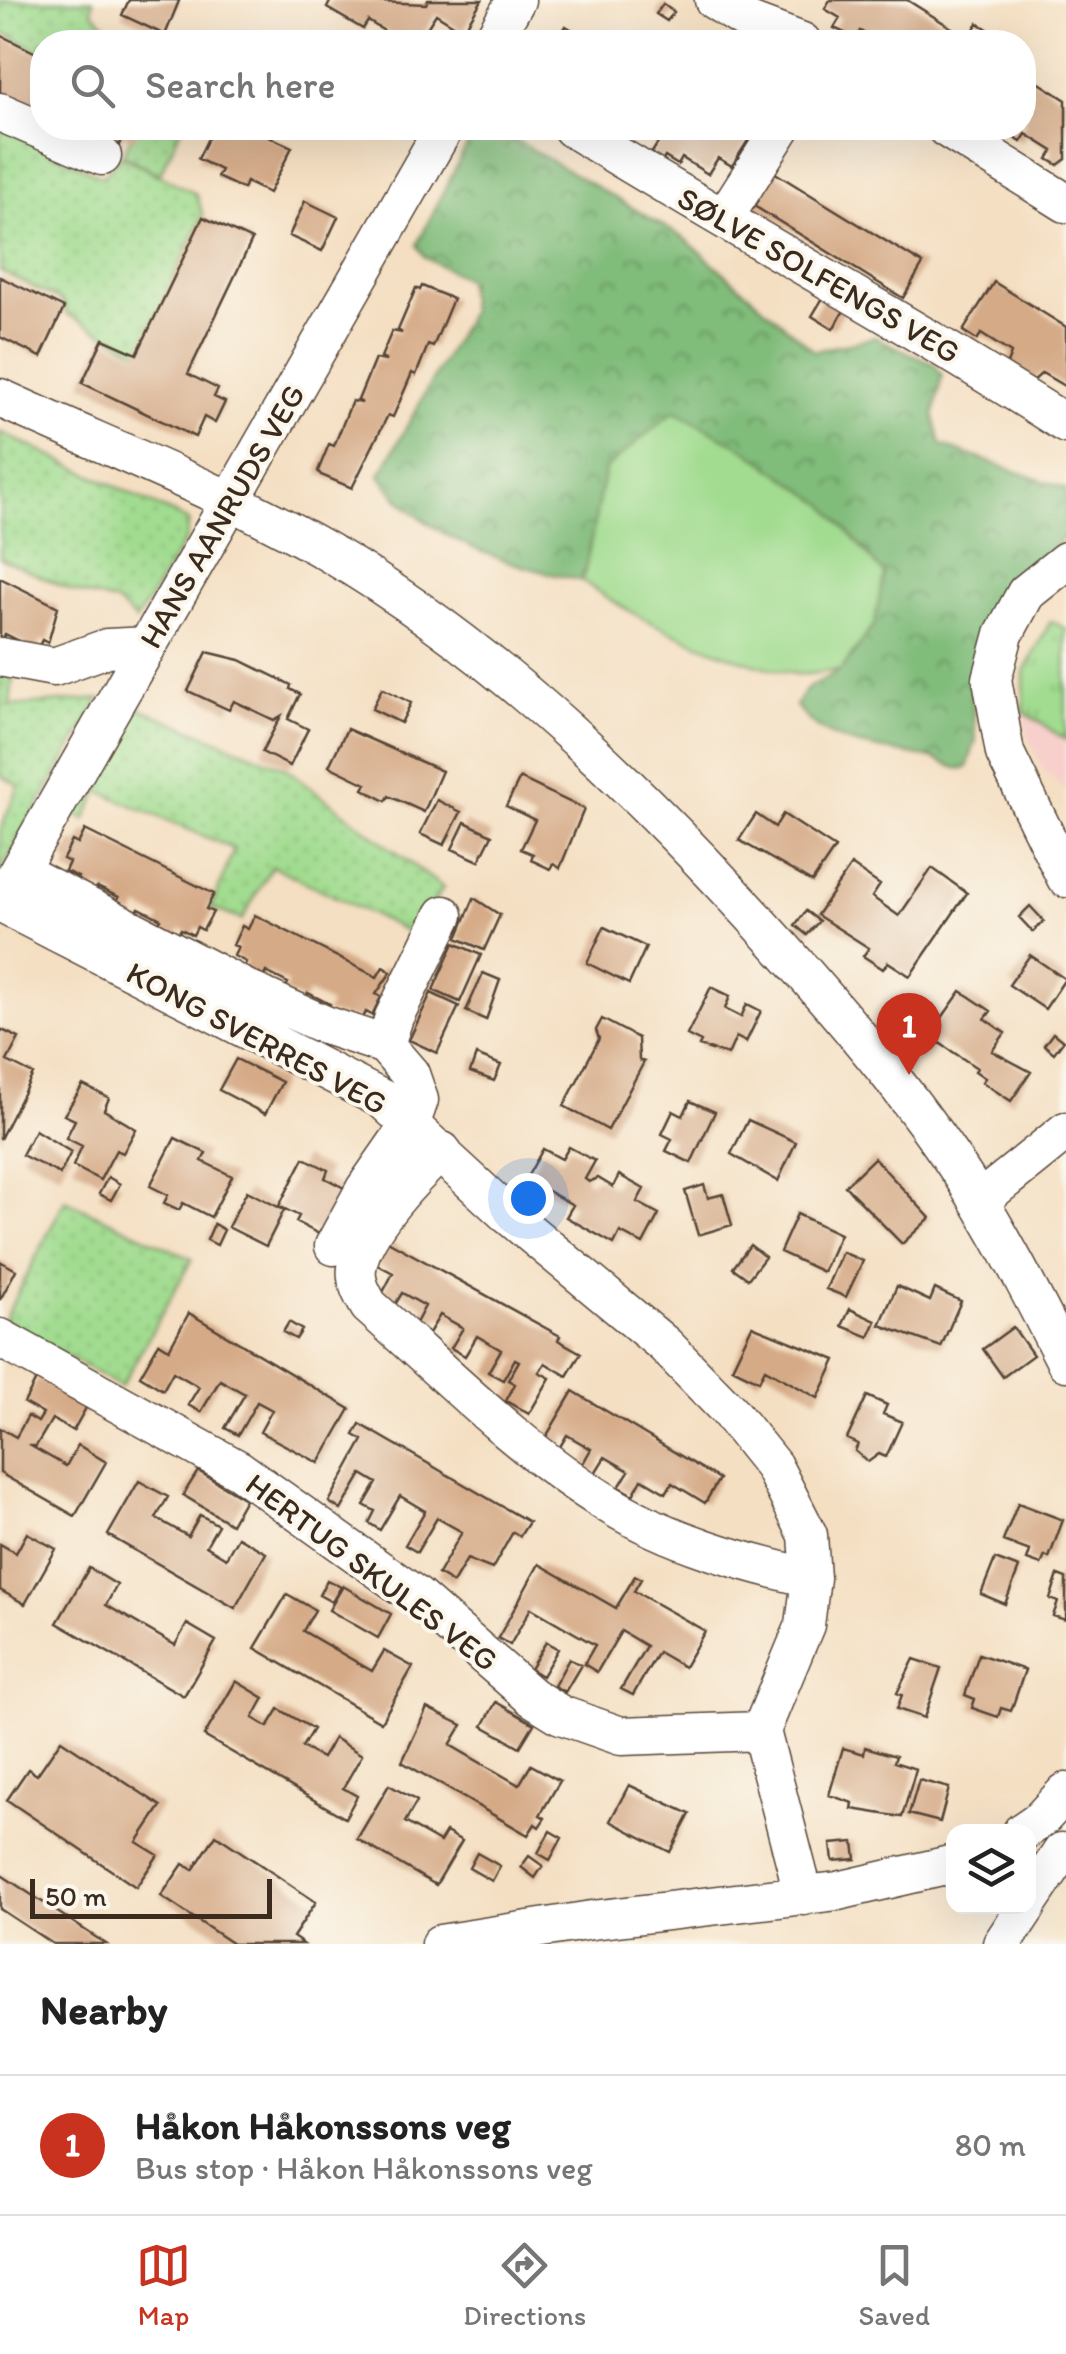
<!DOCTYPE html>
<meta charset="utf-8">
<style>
:root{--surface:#fff;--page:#f6f6f6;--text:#222;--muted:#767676;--line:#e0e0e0;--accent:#c8321e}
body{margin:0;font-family:Itim,sans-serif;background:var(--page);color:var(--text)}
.controls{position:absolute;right:30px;bottom:30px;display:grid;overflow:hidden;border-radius:20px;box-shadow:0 10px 40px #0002}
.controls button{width:90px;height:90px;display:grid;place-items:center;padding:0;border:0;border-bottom:2px solid var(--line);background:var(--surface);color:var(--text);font:50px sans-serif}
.scale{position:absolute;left:30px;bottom:25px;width:242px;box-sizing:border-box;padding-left:10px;border:5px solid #3b2a1e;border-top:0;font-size:28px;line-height:35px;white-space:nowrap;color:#3b2a1e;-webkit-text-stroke:8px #fbf7ec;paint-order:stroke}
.you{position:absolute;left:528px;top:1198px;width:35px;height:35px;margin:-25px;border:8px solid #fff;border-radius:50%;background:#1a73e8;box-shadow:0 0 0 15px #1a73e833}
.badge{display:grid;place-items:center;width:65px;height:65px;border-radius:50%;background:var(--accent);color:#fff;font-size:32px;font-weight:700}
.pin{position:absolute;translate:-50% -82px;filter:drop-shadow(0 2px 5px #0008)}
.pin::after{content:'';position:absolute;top:52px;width:35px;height:30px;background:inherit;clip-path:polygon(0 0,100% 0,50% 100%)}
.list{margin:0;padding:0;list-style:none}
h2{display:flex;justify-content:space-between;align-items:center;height:130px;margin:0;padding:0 40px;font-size:42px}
h2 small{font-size:32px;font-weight:400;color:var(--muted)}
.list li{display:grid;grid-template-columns:65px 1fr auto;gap:30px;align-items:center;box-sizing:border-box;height:140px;padding:0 40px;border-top:2px solid var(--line)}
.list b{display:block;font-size:38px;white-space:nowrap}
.list p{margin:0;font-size:32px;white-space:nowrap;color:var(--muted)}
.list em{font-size:32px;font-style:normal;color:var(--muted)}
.icon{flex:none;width:55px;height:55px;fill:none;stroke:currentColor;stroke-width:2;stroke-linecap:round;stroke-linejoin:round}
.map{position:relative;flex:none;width:1066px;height:1944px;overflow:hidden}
.search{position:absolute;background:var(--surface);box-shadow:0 10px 40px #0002;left:30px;right:30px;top:30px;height:110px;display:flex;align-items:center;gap:25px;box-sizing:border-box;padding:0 35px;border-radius:40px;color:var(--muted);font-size:38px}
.sheet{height:270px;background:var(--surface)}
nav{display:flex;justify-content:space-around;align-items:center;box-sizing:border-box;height:140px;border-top:2px solid var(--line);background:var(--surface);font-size:28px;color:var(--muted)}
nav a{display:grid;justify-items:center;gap:5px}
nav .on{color:var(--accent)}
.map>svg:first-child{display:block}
.built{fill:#f7d0cc}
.grass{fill:url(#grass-dots);stroke:#6e8357;stroke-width:2.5}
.forest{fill:url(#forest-crowns);stroke:#5e734c;stroke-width:2.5}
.park{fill:url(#park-tufts);stroke:#6e8357;stroke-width:2.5}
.garden{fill:#a1dc90;stroke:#6e8357;stroke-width:2.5}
.building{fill:#d5aa87}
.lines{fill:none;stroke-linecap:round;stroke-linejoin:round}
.minor-casing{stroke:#574537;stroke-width:41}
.minor{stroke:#fff;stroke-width:38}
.labels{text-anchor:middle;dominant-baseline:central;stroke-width:8;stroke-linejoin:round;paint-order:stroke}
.street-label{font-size:32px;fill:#3b2a1e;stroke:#fbf7ec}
</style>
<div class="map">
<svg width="1066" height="1944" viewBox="0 0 1066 1944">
<defs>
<pattern id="grass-dots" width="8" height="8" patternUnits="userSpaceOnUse" patternTransform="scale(2.5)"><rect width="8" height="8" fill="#a1dc90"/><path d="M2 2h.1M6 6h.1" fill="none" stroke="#8cbd7c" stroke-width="1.8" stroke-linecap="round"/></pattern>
<pattern id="forest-crowns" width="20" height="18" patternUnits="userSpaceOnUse" patternTransform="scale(2.5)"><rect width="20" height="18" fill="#80bc7a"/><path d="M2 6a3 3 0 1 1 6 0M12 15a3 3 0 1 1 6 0" fill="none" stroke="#6a9963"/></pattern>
<pattern id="park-tufts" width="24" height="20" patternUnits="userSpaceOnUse" patternTransform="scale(2.5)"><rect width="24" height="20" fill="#a1dc90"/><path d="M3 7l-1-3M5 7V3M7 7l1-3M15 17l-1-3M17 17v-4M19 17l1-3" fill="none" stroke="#8cbd7c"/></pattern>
</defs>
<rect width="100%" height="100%" fill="#fbf7ec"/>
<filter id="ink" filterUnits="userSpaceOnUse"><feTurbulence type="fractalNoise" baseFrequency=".01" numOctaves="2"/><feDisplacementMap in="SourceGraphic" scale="20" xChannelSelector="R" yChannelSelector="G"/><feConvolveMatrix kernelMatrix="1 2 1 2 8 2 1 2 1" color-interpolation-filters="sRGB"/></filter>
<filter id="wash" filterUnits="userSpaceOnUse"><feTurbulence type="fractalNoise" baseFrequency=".0048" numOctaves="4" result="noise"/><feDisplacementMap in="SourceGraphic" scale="40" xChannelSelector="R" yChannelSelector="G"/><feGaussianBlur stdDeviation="2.25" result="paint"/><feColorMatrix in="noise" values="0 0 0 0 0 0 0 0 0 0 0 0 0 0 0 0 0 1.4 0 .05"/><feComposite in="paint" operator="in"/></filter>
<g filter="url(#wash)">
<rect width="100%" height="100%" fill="#f4dfc2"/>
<path class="built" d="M1051,621L1066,629V790L1045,772L1029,740L1024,712V672Z"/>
<path class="grass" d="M0,0H93L92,11L122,42H42V52L0,31Z
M0,127L103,177L121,156L196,194L203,215L139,352L67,314L62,301L0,271Z
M135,128H181L160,174L123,155Z
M0,432L189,521L186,539L136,621L117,603L73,591L0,558Z
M0,672L13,677L10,706L100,699L0,871V830L19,786L0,775Z
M136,707L284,767L443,888L412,934L272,866L242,920L211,908L234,849L99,791L85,820L73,813Z
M65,1200L192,1259L121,1387L4,1320Z"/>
<path class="forest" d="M495,128L684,238L814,351L875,337L934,364L942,375L934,416L941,445L1066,489V535L995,603L970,680L976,739L967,768C953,771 944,761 931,758C883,748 827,749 796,706C809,677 824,686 843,667C869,640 877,610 884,574L825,505L741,447L675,411L605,470L583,581C511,566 422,540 380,475L470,312L467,280L425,257L417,245L475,129Z"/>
<path class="park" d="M1051,621L1066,629V740L1024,712V672Z"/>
<path class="garden" d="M674,411L741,447L825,505L884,574L874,625L841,670C827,671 809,676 795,674C729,661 636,621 583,581L605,469Z"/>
<g id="blocks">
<path class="building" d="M129,0H177L179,1L165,35L122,15Z
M331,0L426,4L428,0H482L463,31L436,14L418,42H402L368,21L363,29L327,8Z
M830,0H907L968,38L978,23L997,35L993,42H879L860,31L855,38L834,28L840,18L825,9Z
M663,4L674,12L667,21L656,14Z
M566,26L592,42H556Z
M0,35L42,56V115L0,95Z
M1024,73L1066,100V159L1058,165L1048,159L1053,151L1026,134L1021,142L999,128H1024Z
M68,128H140L134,140L124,134L116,151Z
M213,128H250L292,147L269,193L246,182L243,189L217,177L221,170L198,159Z
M633,128H756L732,166L718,158L708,174L682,158L678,165L665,157L662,162L651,154L658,143Z
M772,171L923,264L903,298L751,204Z
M305,201L338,217L322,251L289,236Z
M203,217L252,240L188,374L218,389L214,397L225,402L215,423L204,417L195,437L82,383L103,339L137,354Z
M0,277L64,308L41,357L0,337Z
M994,282L1066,327V387L1042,373L1030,384L1005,369L1011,353L981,334L977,340L963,331Z
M422,286L453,299L433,347L428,345L416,375L412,373L393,417L388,415L352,488L321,475L318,471L329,444L334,446L352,401L362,403L358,400L375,359L386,361L381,357L392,331L402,333L398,330L416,288L420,290Z
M824,296L845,309L833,329L812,316Z
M0,578L58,607L48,643L42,640L32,659L25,644L5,634L0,644Z
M207,652L240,660L291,685L290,689L300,694L288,719L308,729L290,766L262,752L281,716L274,720L234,701L229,710L188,691Z
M382,688L411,703L401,723L372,709Z
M347,729L442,771L424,812L389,796L386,801L363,789L366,784L329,766Z
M520,778L584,809L560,868L553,864L550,869L531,860L533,854L521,849L535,820L506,806Z
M437,800L461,812L444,845L420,834Z
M756,814L775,827L783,814L835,848L812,882L739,840Z
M465,822L492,835L479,861L452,849Z
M85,830L214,894L206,909L213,912L203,930L197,927L193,935L181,929L176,938L156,928L161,919L139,908L134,917L114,907L119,897L97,887L93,896L73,886L78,877L65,871L69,862L63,859L72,841L78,844Z
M851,865L880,885L872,897L899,916L932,868L967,893L910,976L888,962L883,969L863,956L869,948L817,915Z
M474,898L500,915L484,950L457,938Z
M1030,906L1044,921L1033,932L1019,917Z
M806,911L819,921L807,935L795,925Z
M255,915L377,977L383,967L391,972L376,994L381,997L372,1015L366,1012L362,1020L326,1013L330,1004L308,993L304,1001L284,991L288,983L266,972L262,981L242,971L246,962L234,956L238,947L233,945L242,926L248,929Z
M604,927L646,947L629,984L587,963Z
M454,943L481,955L460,1002L433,990Z
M1030,955L1065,979L1045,1009L1009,985Z
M483,973L500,980L486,1020L466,1011Z
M711,987L730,996L725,1009L741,1017L747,1004L761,1011L746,1042L736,1037L728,1055L699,1046L701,1042L687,1035Z
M961,991L991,1011L985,1019L1005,1033L992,1051L1031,1072L1011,1101L982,1082L985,1078L975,1071L977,1068L929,1036Z
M431,993L459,1006L437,1053L409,1040Z
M602,1019L638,1038L639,1060L644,1062L608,1130L564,1106L599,1039L596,1030Z
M0,1029L19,1038L7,1061L33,1074L0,1139Z
M1053,1033L1063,1041L1054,1053L1044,1045Z
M476,1055L501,1065L494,1081L470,1072Z
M236,1059L282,1082L265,1114L219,1090Z
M83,1085L109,1098L104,1110L136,1129L123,1153L116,1150L100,1180L73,1166L82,1146L66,1138L75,1120L64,1115Z
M690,1101L715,1112L691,1163L666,1151L672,1139L662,1134L673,1111L683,1116Z
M748,1120L796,1142L778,1181L731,1154Z
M35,1130L71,1152L60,1174L22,1155Z
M175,1138L206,1153L202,1161L232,1176L211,1217L183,1203L179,1210L164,1203L168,1195L150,1186Z
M569,1147L595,1161L585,1179L589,1182L598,1178L613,1187L619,1175L644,1189L637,1202L659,1214L643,1244L620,1232L614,1244L566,1217L573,1205L526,1179L543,1149L562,1159Z
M304,1158L328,1170L325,1178L346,1189L323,1236L296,1222L299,1216L279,1206Z
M874,1158L930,1218L902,1244L845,1186Z
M108,1177L120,1184L111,1200L99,1194Z
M704,1185L708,1198L723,1194L732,1225L698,1235L685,1191Z
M247,1191L284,1210L266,1246L228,1227Z
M797,1214L840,1234L823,1272L780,1252Z
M214,1224L224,1230L217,1245L207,1240Z
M384,1239L560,1336L558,1340L581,1353L567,1376L545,1363L539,1372L550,1378L529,1414L506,1401L515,1384L508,1380L519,1361L515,1359L503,1380L488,1372L501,1350L477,1336L465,1356L451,1348L463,1328L440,1315L429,1333L415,1325L425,1306L402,1293L393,1308L379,1300L393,1273L371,1261Z
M750,1245L765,1257L748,1279L733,1268Z
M842,1252L863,1261L846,1297L826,1289Z
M0,1261L16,1270L0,1300Z
M897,1286L930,1301L935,1289L961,1301L941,1347L880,1325Z
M850,1309L876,1321L869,1337L842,1326Z
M189,1313L350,1409L319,1463L260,1432L272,1410L257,1402L238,1435L225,1428L245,1394L220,1380L201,1412L188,1405L199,1387L173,1372L163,1390L140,1376L159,1343L169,1349Z
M289,1322L302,1330L296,1339L283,1332Z
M752,1326L836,1360L818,1398L765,1369L759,1381L732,1368Z
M1013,1327L1033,1355L1003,1377L983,1349Z
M37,1378L87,1406L73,1431L52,1419L36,1446H31L66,1466L78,1445L106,1462L75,1516L0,1473V1428L16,1437L28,1416L38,1422L43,1414L24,1403Z
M573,1391L719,1479L705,1503L672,1483L666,1493L642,1479L633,1495L619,1487L629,1471L605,1457L595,1473L582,1465L591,1449L567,1435L558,1450L543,1442Z
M867,1396L887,1405L883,1414L902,1422L886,1457L879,1454L868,1462L855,1451L858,1444L847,1439Z
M360,1424L529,1522L520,1536L513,1532L492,1569L467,1559L453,1583L438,1574L462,1532L437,1518L417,1552L405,1545L425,1511L400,1496L380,1530L369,1523L375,1511L364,1505L377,1483L362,1474L341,1510L329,1502L363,1440L354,1435Z
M198,1471L245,1499L231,1524L183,1495Z
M139,1481L168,1497L156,1518L188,1536L200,1515L218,1525L206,1546L226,1558L238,1537L266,1553L235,1608L108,1535Z
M1018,1503L1063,1520L1049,1558L1045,1556L1041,1565L1027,1560L1030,1551L1003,1541Z
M27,1533L56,1549L25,1604L0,1590V1544L16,1553Z
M995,1559L1019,1568L1005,1604L981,1594Z
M539,1564L616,1608L635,1576L641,1579L634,1591L705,1631L684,1667L658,1652L633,1695L621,1689L646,1646L621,1631L597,1672L584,1664L595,1645L531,1608L510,1645L498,1638Z
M89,1568L117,1585L106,1605L175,1645L187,1624L216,1641L184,1696L57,1623Z
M1058,1575L1066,1578V1620L1053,1616L1058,1602L1050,1599Z
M327,1580L341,1587L332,1602L319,1595Z
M343,1586L391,1614L378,1638L329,1610Z
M287,1594L315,1610L303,1631L372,1671L384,1651L413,1667L381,1722L255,1648Z
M546,1642L558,1649L542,1676L530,1669Z
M979,1654L1025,1670L1011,1711L1001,1708L998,1717L972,1708L975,1699L965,1695Z
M569,1659L581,1665L565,1692L554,1686Z
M914,1659L941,1668L924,1718L897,1709L902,1695L897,1693Z
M236,1681L264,1698L253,1718L268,1727L279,1709L313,1729L302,1747L322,1758L334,1738L362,1755L343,1788L357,1796L345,1818L204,1736Z
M496,1702L534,1724L520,1747L483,1726Z
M427,1708L462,1725L450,1745L519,1785L531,1765L560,1781L540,1815L545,1818L539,1827L535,1824L528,1835L402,1762Z
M61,1740L161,1806L137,1842L158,1855L136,1887L7,1800L28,1769L37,1775Z
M865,1747L896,1756L894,1762L916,1769L902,1817L852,1809L853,1803L829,1795L843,1748L864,1754Z
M919,1780L949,1788L940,1822L909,1814Z
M389,1785L417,1801L405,1822L440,1842L446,1832L462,1841L436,1885L357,1839Z
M629,1785L690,1814L670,1852L610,1821Z
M550,1831L562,1838L550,1860L538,1853Z
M216,1835L316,1902L293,1937L303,1944H233L161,1896L183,1864L193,1870Z
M854,1842L856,1859L833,1861L831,1844Z
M477,1853L500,1866L492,1881L469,1868Z
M529,1856L543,1866L535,1878L521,1867Z
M0,1874L106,1944H53L0,1909Z"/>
</g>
</g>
<g filter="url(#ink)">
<use href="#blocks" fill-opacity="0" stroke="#574537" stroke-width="2.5"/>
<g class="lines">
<defs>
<path id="minor" d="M714,0L749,22L802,42
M492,42L516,0
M0,112L102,156
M572,128C735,229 904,320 1066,424
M946,128L1066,203
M725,216L781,128
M0,398C109,448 224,492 328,552C502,654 647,798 781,947C852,1027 924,1111 980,1203C1011,1254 1039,1309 1066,1362
M1066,561L1026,593L1004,634L992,679L1005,753L1066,878
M0,657L54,667L107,648L147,646
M19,871L252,992L325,1025L385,1045L410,1074L419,1100L411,1123L365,1189L334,1246
M0,903L382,1099L506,1213L665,1345L728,1410L773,1466L808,1535L811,1578L805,1625L761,1731L804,1896
M0,903L444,128
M385,1045L394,1017L444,915
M442,1151C415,1175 362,1230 357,1268C355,1282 362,1294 369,1306C446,1374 522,1452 610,1505C671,1542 742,1562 811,1578
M979,1201L1066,1131
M0,1338L239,1470L416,1596L532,1697L561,1715L621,1736L761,1731
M1022,1832L1041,1819L1066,1792
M1028,1903L1062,1852
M440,1944L592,1920L838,1891L954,1864
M1002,1944L1027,1906"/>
</defs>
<use href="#minor" class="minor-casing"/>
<use href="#minor" class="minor"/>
</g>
</g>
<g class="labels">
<g class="street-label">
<text transform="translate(819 275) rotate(30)">SØLVE SOLFENGS VEG</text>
<text transform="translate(222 516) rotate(-60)">HANS AANRUDS VEG</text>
<text transform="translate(257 1038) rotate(28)">KONG SVERRES VEG</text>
<text transform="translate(372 1572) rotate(37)">HERTUG SKULES VEG</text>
</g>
</g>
</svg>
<div class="controls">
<button><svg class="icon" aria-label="layers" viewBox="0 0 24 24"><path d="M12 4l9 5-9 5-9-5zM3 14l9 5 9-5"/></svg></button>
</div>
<div class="scale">50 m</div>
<div class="you"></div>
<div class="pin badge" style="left:909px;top:1075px">1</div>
<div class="search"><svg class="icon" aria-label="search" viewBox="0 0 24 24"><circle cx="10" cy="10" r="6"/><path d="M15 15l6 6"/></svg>Search here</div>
</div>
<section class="sheet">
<h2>Nearby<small></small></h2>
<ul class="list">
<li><span class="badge">1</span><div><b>Håkon Håkonssons veg</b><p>Bus stop · Håkon Håkonssons veg</p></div><em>80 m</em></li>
</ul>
</section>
<nav>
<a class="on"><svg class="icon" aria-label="map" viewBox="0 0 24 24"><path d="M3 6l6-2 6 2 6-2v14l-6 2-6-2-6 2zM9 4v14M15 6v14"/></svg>Map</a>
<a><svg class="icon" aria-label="directions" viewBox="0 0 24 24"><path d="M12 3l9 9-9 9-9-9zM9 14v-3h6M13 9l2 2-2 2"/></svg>Directions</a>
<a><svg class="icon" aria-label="saved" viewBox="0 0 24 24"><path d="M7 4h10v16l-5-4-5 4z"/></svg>Saved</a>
</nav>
